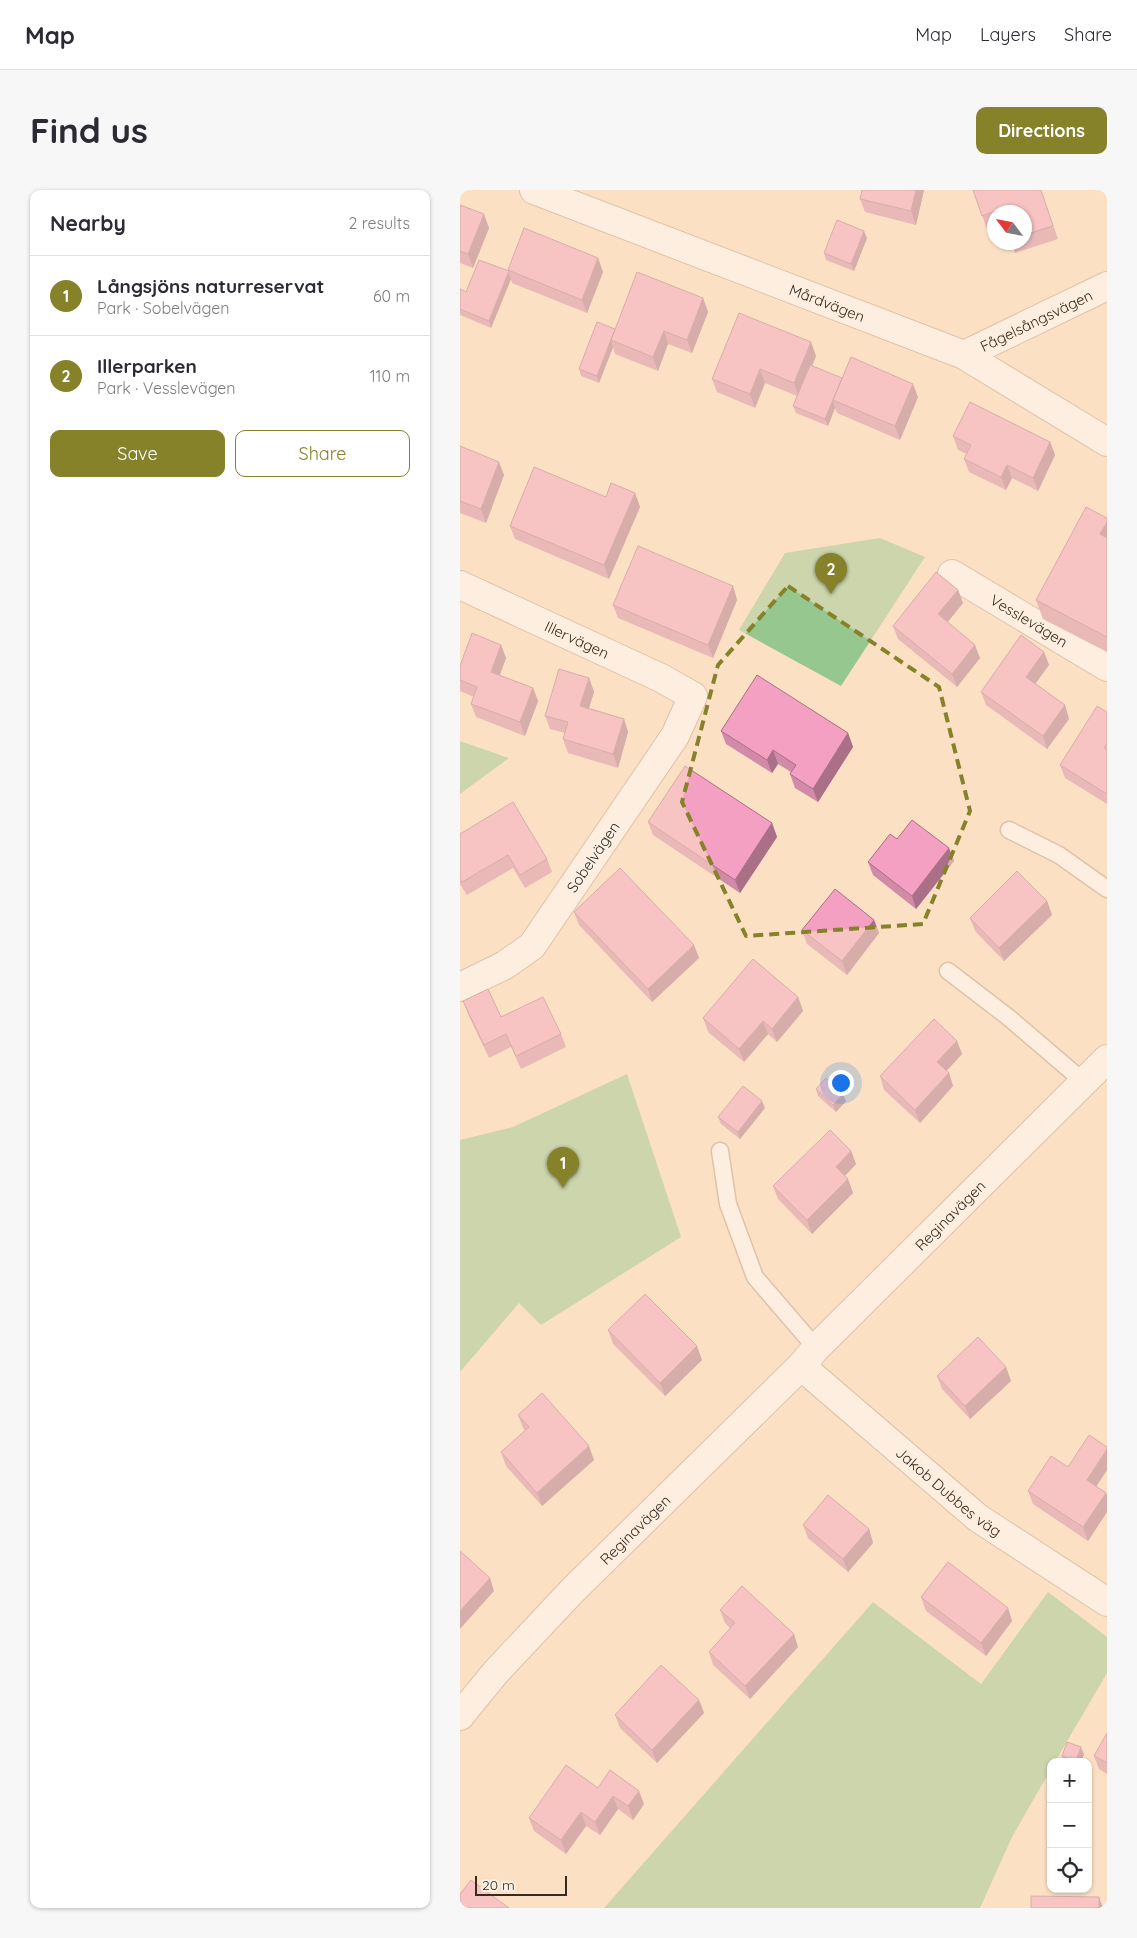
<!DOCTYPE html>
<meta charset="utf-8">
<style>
:root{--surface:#fff;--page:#f7f7f7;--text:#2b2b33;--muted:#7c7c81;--line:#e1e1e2;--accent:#86822a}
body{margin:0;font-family:Quicksand,sans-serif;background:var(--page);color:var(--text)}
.controls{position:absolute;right:15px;bottom:15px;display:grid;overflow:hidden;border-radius:10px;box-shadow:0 1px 4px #0004}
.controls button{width:45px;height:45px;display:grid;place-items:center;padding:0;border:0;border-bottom:1px solid var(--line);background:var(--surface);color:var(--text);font:25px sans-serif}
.compass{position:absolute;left:527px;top:15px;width:45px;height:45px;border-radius:50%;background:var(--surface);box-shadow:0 1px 4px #0004;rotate:302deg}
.scale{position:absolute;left:15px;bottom:12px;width:92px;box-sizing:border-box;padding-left:5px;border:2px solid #352b21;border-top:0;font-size:14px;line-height:18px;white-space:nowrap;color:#352b21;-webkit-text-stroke:4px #fbf0e5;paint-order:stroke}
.you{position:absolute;left:380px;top:892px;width:18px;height:18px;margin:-12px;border:4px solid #fff;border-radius:50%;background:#1a73e8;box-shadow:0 0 0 8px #1a73e833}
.badge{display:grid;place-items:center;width:32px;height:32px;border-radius:50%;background:var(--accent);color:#fff;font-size:16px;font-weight:700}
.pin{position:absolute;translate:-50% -41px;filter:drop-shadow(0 1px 2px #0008)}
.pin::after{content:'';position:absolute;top:26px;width:18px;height:15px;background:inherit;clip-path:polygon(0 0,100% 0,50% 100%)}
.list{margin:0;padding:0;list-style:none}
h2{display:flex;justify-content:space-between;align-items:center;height:65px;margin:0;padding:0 20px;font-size:21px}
h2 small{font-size:16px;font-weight:400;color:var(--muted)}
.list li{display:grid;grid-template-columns:32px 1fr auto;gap:15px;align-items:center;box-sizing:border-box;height:80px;padding:0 20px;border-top:1px solid var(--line)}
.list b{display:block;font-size:19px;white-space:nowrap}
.list p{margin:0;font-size:16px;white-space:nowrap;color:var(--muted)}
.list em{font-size:16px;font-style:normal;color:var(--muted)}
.actions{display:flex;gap:10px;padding:15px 20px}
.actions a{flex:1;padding:11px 0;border:1px solid var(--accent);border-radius:10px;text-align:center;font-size:18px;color:var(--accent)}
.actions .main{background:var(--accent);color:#fff}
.icon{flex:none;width:28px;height:28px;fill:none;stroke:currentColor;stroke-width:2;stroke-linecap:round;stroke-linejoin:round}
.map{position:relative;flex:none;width:647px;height:1718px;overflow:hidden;border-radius:10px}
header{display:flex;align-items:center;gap:30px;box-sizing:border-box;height:70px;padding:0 25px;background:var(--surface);border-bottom:1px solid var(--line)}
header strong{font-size:24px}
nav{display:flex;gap:28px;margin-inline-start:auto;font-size:18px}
.intro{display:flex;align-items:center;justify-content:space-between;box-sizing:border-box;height:120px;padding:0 30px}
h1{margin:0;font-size:35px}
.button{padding:12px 22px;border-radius:10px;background:var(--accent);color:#fff;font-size:18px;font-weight:700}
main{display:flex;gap:30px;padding:0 30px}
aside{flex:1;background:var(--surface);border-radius:10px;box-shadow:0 1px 4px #0004}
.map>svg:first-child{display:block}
.green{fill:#95c78f}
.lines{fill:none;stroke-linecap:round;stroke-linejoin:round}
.lane-casing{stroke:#b89f85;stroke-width:19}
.street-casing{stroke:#b89f85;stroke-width:30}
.lane{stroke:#fff;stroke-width:16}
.street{stroke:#fff;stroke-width:28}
.wall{fill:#d18aa7}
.shaded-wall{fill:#aa7088}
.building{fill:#f3a0c2;stroke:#aa7088}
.marked{fill:none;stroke:#86822a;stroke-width:4;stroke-dasharray:10 6;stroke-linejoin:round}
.labels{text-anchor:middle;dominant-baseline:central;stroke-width:4;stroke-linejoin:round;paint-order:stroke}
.street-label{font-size:15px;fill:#352b21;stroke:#fbf0e5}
</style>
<header>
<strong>Map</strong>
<nav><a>Map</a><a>Layers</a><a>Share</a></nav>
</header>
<div class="intro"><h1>Find us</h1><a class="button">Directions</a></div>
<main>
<aside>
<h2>Nearby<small>2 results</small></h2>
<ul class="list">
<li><span class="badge">1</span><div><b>Långsjöns naturreservat</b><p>Park · Sobelvägen</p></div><em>60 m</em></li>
<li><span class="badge">2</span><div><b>Illerparken</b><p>Park · Vesslevägen</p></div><em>110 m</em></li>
</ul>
<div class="actions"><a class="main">Save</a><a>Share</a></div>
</aside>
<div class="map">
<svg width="647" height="1718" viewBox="0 0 647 1718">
<rect width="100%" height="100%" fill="#fbe0c4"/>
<path class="green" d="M420,348L465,367L381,496L279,440L325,363Z
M0,551L49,568L0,604Z
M167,884L221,1047L81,1135L59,1113L0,1182V950L53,937Z
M588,1402L647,1447V1483L595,1572H591V1579L552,1647L520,1718H144L413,1412L521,1494Z"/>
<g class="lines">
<defs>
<path id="lane" d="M549,640L599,665L647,699
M488,781L548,827L624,892
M260,961L268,1014L295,1087L356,1158"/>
<g id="street">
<path id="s1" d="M74,0L504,165L647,252"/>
<path id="s2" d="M504,165L647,96"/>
<path id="s3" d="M492,384L647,477"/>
<path id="s4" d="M0,395L201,488L233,506L215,546L72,756L45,775L0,797"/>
<path id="s5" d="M341,1176L518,1328L647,1412"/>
<path id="s6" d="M0,1526L35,1483L113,1400L341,1176L356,1158L647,869"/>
</g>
</defs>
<use href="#lane" class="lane-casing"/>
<use href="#street" class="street-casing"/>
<use href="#lane" class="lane"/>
<use href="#street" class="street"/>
</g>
<path class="wall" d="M464,0L456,35L405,22L400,9Z
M513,0H581L598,49L555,63L551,52H564V22H534V36L527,39Z
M0,15L29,38L13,78L0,73Z
M407,48L394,81L366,70L364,63Z
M138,68L143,82L127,123L52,93L51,89L31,138L0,125V99L6,102L48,81V80Z
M243,108L248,122L232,163L208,154L198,181L155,164L153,157L139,193L121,186L119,179L155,139Z
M356,166L352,176L382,188L458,207L440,250L377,223L375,218L368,236L336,223L333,216L337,206L305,193L295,218L257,202L252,189Z
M493,246L590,252L595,265L578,301L552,288L546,300L509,282L504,269L507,264L498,260Z
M0,256L44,285L26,333L0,323Z
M175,303L180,317L149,389L55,349L50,336L146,307Z
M647,328V462L583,429L576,410Z
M273,396L277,410L253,468L158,428L153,415Z
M498,400L503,413L487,432L520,468L497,497L438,449L433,436Z
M41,455L46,468L40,485L73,498L78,511L65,546L16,527L11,514L14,507L0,501V476Z
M584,462L589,475L575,494L605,515L609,529L587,559L526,515L521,502Z
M129,488L134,502L129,518L164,529L168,542L158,578L108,563L103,549L105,543L90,539L85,526Z
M647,522V614L605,588L600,575Z
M261,541L388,543L393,557L358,612L335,598L330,584L331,582L318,574L312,583L266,554Z
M188,632L312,633L317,647L280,703L193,645Z
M0,644L87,669L92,682L65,698L53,678L7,705L0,694Z
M489,658L494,671L456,719L413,685L408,672Z
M587,711L592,725L544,771L515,741L510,728Z
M114,722L239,768L192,812L119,735Z
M414,730L419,743L387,785L347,754L342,740Z
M338,807L343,821L317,852L308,844L284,872L248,842L243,828Z
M3,811L41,827L101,844L106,857L61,879L51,857L29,868L8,824Z
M497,851L502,864L486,881L489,883L493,896L460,933L424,900L420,886Z
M356,899L386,911L376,922L358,906Z
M305,918L280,949L261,934L258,927Z
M391,961L396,974L385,986L388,989L393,1003L352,1044L318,1009L313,996Z
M148,1140L242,1170L205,1206L153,1154Z
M546,1177L551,1191L510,1229L482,1199L477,1186Z
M58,1225L134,1270L82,1316L46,1276L41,1262L65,1241L63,1238Z
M608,1277L647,1280L636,1296L646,1303L647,1305V1322L628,1351L573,1314L568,1301Z
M343,1335L409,1339L413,1353L388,1382L348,1348Z
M461,1407L548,1418L552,1431L526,1466L466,1421Z
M260,1420L338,1457L290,1509L253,1475L249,1462L270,1438L265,1433Z
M239,1510L244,1523L197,1573L160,1538L155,1525Z
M647,1543V1584L639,1579L634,1566Z
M624,1564L621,1572H604L602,1566Z
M138,1598L184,1614L173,1630L158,1619L140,1645L126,1636L106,1664L74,1641L69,1628Z"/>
<path class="shaded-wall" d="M456,0H464L456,35L451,21Z
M24,24L29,38L13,78L8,64Z
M404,41L407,48L394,81L391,74Z
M138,68L143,82L127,123L122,110Z
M48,82L51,89L31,138L29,131Z
M243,108L248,122L232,163L227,150Z
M155,139L151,150L153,157L139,193L137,186Z
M204,141L208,154L198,181L193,167Z
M351,152L356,166L339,207L334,193Z
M300,179L305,193L295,218L290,204Z
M453,194L458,207L440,250L435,236Z
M373,210L375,218L368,236L365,229Z
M590,252L595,265L578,301L573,288Z
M39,272L44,285L26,333L21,319Z
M547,275L552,288L546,300L541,287Z
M175,303L180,317L149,389L144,375Z
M647,332V363L640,344Z
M273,396L277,410L253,468L248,455Z
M498,400L503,413L483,438L478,424Z
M41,455L46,468L36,495L31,482Z
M515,455L520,468L497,497L492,484Z
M584,462L589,475L570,501L566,487Z
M129,488L134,502L125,530L120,516Z
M73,498L78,511L65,546L60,532Z
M605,515L609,529L587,559L583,546Z
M164,529L168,542L158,578L153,564Z
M388,543L393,557L358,612L353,599Z
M313,560L318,574L312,583L307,570Z
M312,633L317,647L280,703L275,690Z
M489,658L494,671L456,719L452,706Z
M587,711L592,725L544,771L539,758Z
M414,730L419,743L387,785L382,771Z
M234,755L239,768L192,812L188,799Z
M338,807L343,821L317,852L312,839Z
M303,831L308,844L284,872L279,859Z
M497,851L502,864L482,886L477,872Z
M489,883L493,896L460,933L455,920Z
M383,904L386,911L376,922L373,915Z
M302,911L305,918L280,949L278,942Z
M391,961L396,974L381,990L376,977Z
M388,989L393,1003L352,1044L347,1030Z
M237,1156L242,1170L205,1206L200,1193Z
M546,1177L551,1191L510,1229L505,1216Z
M129,1256L134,1270L82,1316L77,1303Z
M647,1259V1280L632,1303L627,1290Z
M646,1303L647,1305V1322L628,1351L623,1337Z
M409,1339L413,1353L388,1382L383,1369Z
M30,1388L34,1401L0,1439V1421Z
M548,1418L552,1431L526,1466L521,1453Z
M334,1444L338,1457L290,1509L285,1496Z
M239,1510L244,1523L197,1573L192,1560Z
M621,1557L624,1564L621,1572H616Z
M179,1601L184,1614L173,1630L168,1616Z
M153,1606L158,1619L140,1645L135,1632Z
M121,1622L126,1636L106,1664L101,1650Z
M639,1707L643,1718H639Z"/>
<path class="building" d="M402,0H456L451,21L400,9Z
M513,0H581L593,36L564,45V22H541L540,19L522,26Z
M0,15L24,24L8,64L0,61Z
M377,30L404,41L391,74L364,63Z
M64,38L138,68L122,110L48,80Z
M19,70L49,81L29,131L0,119V99L6,102Z
M177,82L243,108L227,150L204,141L193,167L151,150Z
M279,123L351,152L334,193L300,179L290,204L252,189Z
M137,132L155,139L137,186L119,179Z
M391,167L453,194L435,236L373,210Z
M350,175L382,188L365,229L333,216Z
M510,212L590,252L573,288L547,275L541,287L504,269L511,255L493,246Z
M0,256L39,272L21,319L0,311Z
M74,277L146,307L151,293L175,303L144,375L50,336Z
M626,317L647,328V332L640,344L647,348V447L576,410Z
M178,356L273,396L248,455L153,415Z
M476,382L498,400L478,424L515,455L492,484L433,436Z
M12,443L41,455L31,482L73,498L60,532L11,514L17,497L0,490V476Z
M561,445L584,462L566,487L605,515L583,546L521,502Z
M99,479L129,488L120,516L164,529L153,564L103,549L108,532L85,526Z
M297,485L388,543L353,599L330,584L336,575L313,560L307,570L261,541Z
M637,516L647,522V553L644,558L647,560V604L600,575Z
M225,576L312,633L275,690L188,632Z
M53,612L87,669L60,685L48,665L2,692L0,689V644Z
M452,630L489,658L452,706L408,672L430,644L437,649Z
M160,678L234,755L188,799L114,722Z
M557,681L587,711L539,758L510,728Z
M375,699L414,730L382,771L342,740Z
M293,769L338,807L312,839L303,831L279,859L243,828Z
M28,799L41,827L83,807L101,844L56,866L46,844L24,855L3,811Z
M474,829L497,851L477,872L489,883L455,920L420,886Z
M366,888L383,904L373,915L356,899Z
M283,896L302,911L278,942L258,927Z
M370,940L391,961L376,977L388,989L347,1030L313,996Z
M185,1104L237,1156L200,1193L148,1140Z
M518,1147L546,1177L505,1216L477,1186Z
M82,1203L129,1256L77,1303L41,1262L69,1237L58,1225Z
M629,1245L647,1257V1259L627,1290L646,1303L623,1337L568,1301L591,1266L608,1277Z
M368,1305L409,1339L383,1369L343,1335Z
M0,1361L30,1388L0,1421Z
M488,1372L548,1418L521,1453L461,1407Z
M282,1396L334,1444L285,1496L249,1462L275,1433L260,1420Z
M201,1475L239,1510L192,1560L155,1525Z
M647,1543V1573L634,1566Z
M607,1552L621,1557L616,1571L602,1566Z
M106,1575L138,1598L150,1580L179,1601L168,1616L153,1606L135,1632L121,1622L101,1650L69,1628Z
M11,1690L49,1718H0V1704Z
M571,1706L639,1707V1718H571Z"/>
<path d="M0 0H647V1718H0ZM328,396L479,497L510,621L463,734L286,746L222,612L258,475Z" fill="#fbe0c4" fill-opacity=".55" fill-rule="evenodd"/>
<path class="marked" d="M328,396L479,497L510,621L463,734L286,746L222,612L258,475Z"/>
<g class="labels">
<g class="street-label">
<text stroke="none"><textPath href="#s1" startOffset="314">Mårdvägen</textPath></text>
<text stroke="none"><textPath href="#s2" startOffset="80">Fågelsångsvägen</textPath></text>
<text stroke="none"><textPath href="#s3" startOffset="90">Vesslevägen</textPath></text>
<text stroke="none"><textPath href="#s4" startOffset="129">Illervägen</textPath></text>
<text transform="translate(133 667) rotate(-56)">Sobelvägen</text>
<text stroke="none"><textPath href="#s6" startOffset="701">Reginavägen</textPath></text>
<text stroke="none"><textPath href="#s5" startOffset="194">Jakob Dubbes väg</textPath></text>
<text stroke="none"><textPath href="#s6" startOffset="256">Reginavägen</textPath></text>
</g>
</g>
</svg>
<div class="controls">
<button>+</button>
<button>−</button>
<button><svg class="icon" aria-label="locate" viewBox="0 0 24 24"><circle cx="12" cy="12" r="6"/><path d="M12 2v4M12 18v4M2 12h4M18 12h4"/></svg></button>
</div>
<svg class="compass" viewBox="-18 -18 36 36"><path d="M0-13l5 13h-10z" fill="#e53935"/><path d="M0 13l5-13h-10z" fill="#7c7c81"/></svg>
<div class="scale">20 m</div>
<div class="you"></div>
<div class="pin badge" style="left:103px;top:998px">1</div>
<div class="pin badge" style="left:371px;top:404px">2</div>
</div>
</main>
